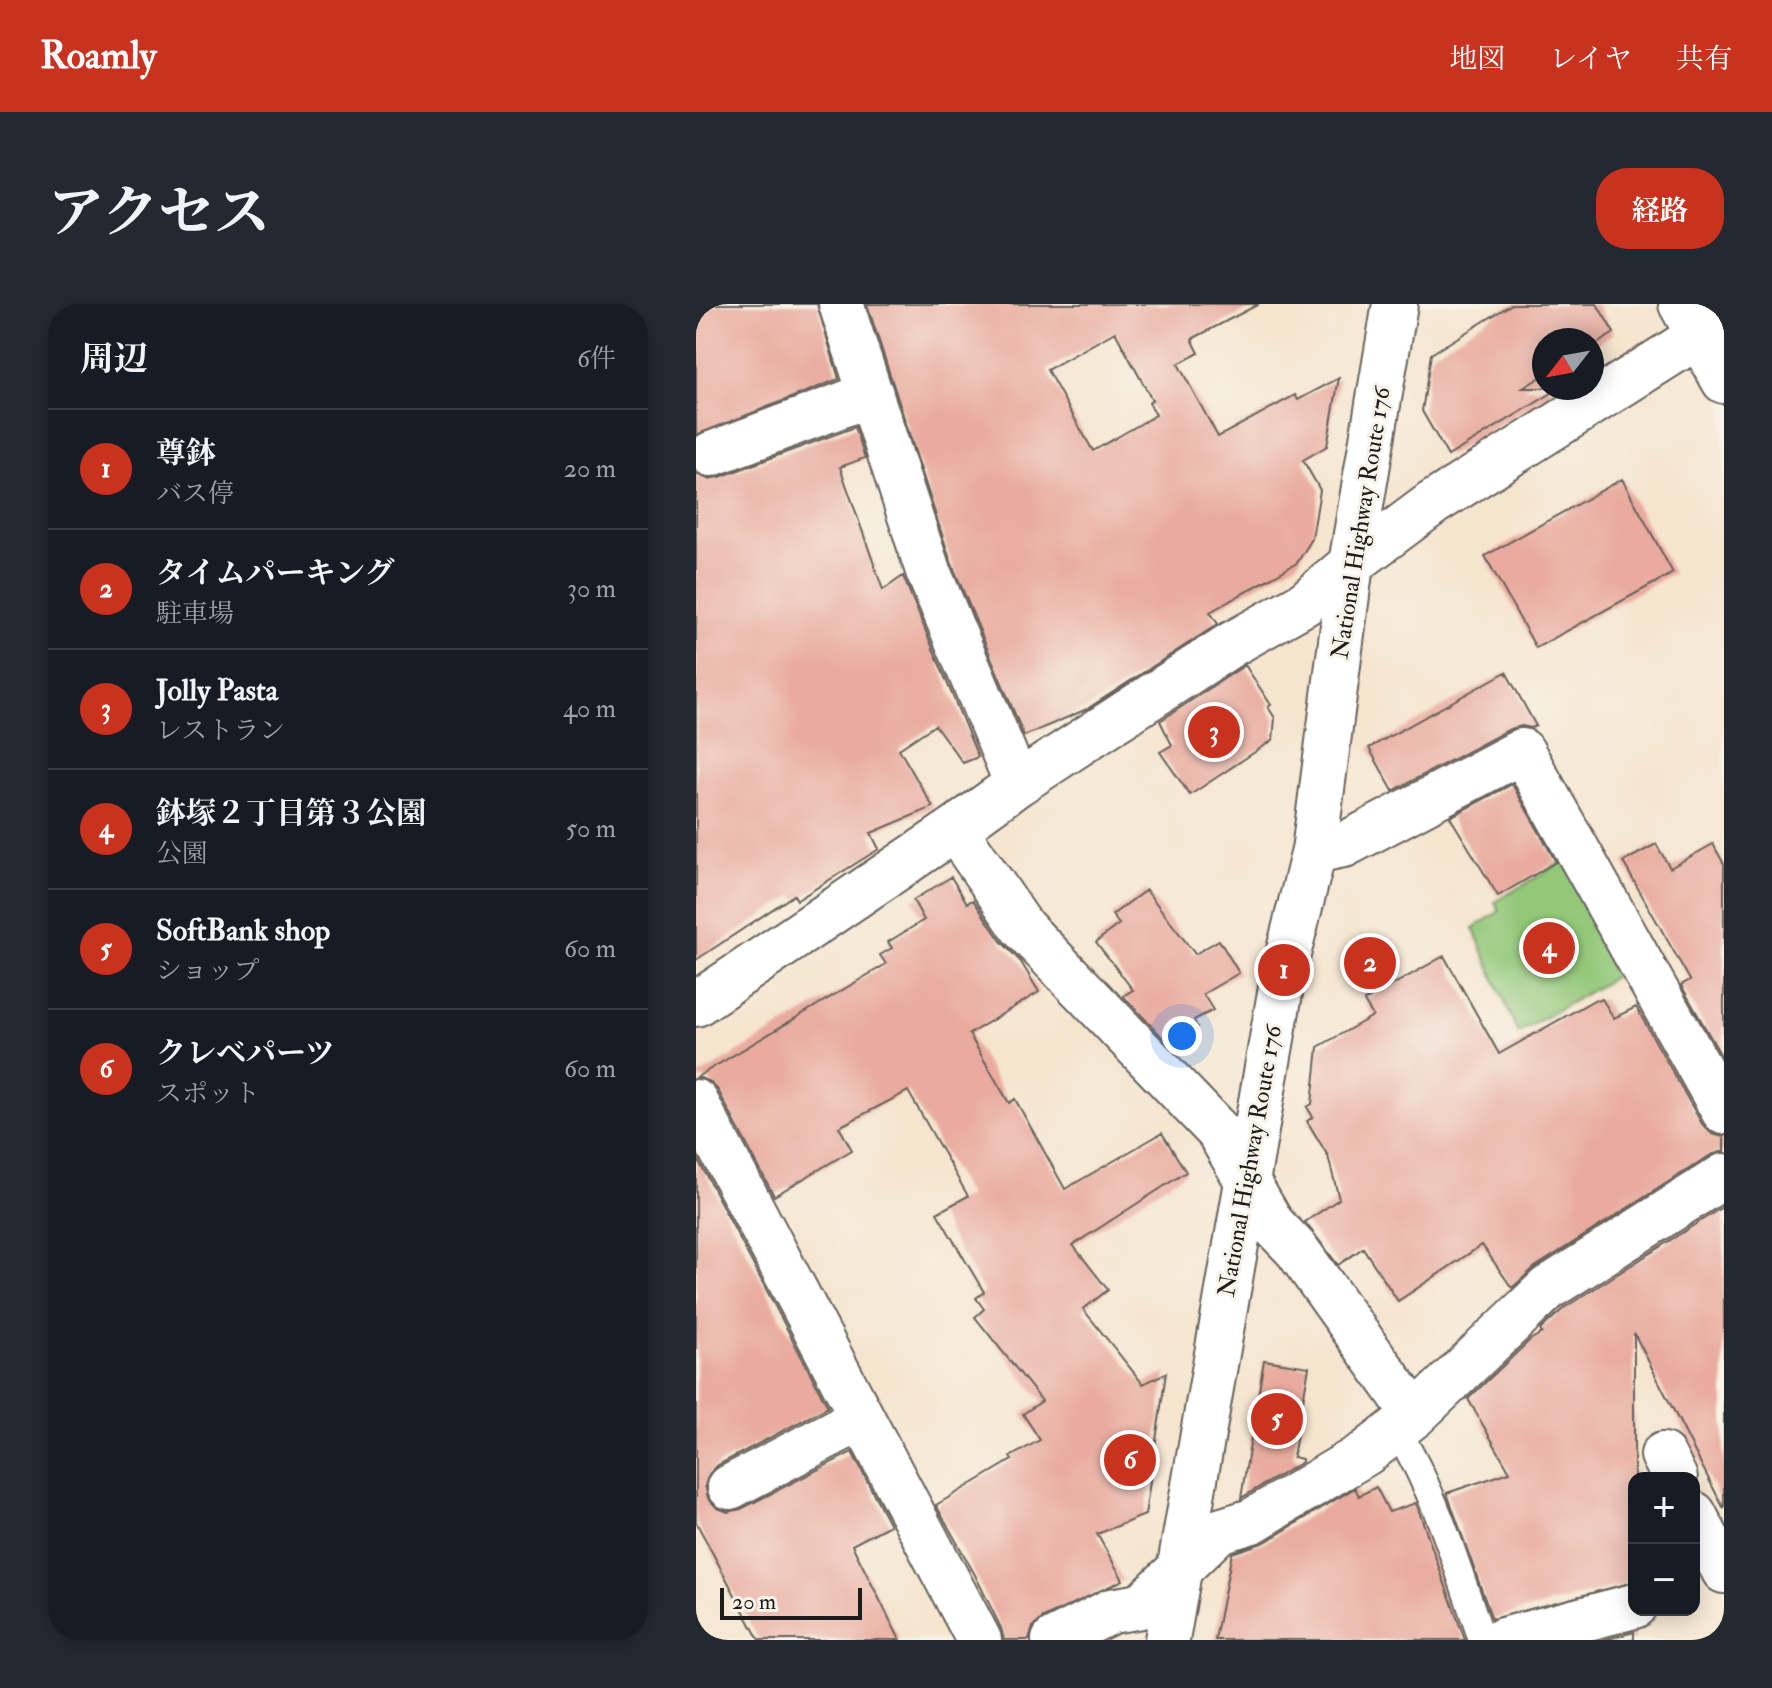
<!DOCTYPE html>
<html lang="ja">
<meta charset="utf-8">
<style>
:root{--surface:#171b24;--page:#242831;--text:#f1f3f6;--muted:#9ea1a6;--line:#363941;--accent:#c8321e}
body{margin:0;font-family:"IM FELL Double Pica","Noto Serif JP",serif;background:var(--page);color:var(--text)}
.controls{position:absolute;right:24px;bottom:24px;display:grid;overflow:hidden;border-radius:16px;box-shadow:0 4px 20px #0003}
.controls button{width:72px;height:72px;display:grid;place-items:center;padding:0;border:0;border-bottom:2px solid var(--line);background:var(--surface);color:var(--text);font:40px sans-serif}
.compass{position:absolute;left:836px;top:24px;width:72px;height:72px;border-radius:50%;background:var(--surface);box-shadow:0 4px 20px #0003;rotate:239deg}
.scale{position:absolute;left:24px;bottom:20px;width:142px;box-sizing:border-box;padding-left:8px;border:4px solid #1c1c1c;border-top:0;font-size:22px;line-height:28px;white-space:nowrap;color:#1c1c1c;-webkit-text-stroke:6px #f7f3e8;paint-order:stroke}
.you{position:absolute;left:486px;top:732px;width:28px;height:28px;margin:-20px;border:6px solid #fff;border-radius:50%;background:#1a73e8;box-shadow:0 0 0 12px #1a73e833}
.badge{display:grid;place-items:center;width:52px;height:52px;border-radius:50%;background:var(--accent);color:#fff;font-size:26px;font-weight:700}
.pin{position:absolute;translate:-50% -50%;border:4px solid #fff;box-shadow:0 2px 8px #0006}
.list{margin:0;padding:0;list-style:none}
h2{display:flex;justify-content:space-between;align-items:center;height:104px;margin:0;padding:0 32px;font-size:34px}
h2 small{font-size:26px;font-weight:400;color:var(--muted)}
.list li{display:grid;grid-template-columns:52px 1fr auto;gap:24px;align-items:center;box-sizing:border-box;height:120px;padding:0 32px;border-top:2px solid var(--line)}
.list b{display:block;font-size:30px;white-space:nowrap}
.list p{margin:0;font-size:26px;white-space:nowrap;color:var(--muted)}
.list em{font-size:26px;font-style:normal;color:var(--muted)}
.map{position:relative;flex:none;width:1028px;height:1336px;overflow:hidden;border-radius:32px}
header{display:flex;align-items:center;gap:48px;box-sizing:border-box;height:112px;padding:0 40px;background:var(--accent);color:#fff}
header strong{font-size:38px}
nav{display:flex;gap:44px;margin-inline-start:auto;font-size:28px}
.intro{display:flex;align-items:center;justify-content:space-between;box-sizing:border-box;height:192px;padding:0 48px}
h1{margin:0;font-size:56px}
.button{padding:20px 36px;border-radius:32px;background:var(--accent);color:#fff;font-size:28px;font-weight:700}
main{display:flex;gap:48px;padding:0 48px}
aside{flex:1;background:var(--surface);border-radius:32px;box-shadow:0 4px 20px #0003}
.map>svg:first-child{display:block}
.green{fill:#93c879;stroke:#58724a;stroke-width:2}
.building{fill:#e9ab9f;fill-rule:evenodd}
.lines{fill:none;stroke-linecap:round;stroke-linejoin:round}
.service-casing{stroke:#68625b;stroke-width:30}
.minor-casing{stroke:#68625b;stroke-width:48}
.trunk-casing{stroke:#68625b;stroke-width:48}
.service{stroke:#fff;stroke-width:26}
.minor{stroke:#fff;stroke-width:44}
.trunk{stroke:#fff;stroke-width:44}
.labels{text-anchor:middle;dominant-baseline:central;stroke-width:6;stroke-linejoin:round;paint-order:stroke}
.street-label{font-size:24px;fill:#1c1c1c;stroke:#f7f3e8}
</style>
<header>
<strong>Roamly</strong>
<nav><a>地図</a><a>レイヤ</a><a>共有</a></nav>
</header>
<div class="intro"><h1>アクセス</h1><a class="button">経路</a></div>
<main>
<aside>
<h2>周辺<small>6件</small></h2>
<ul class="list">
<li><span class="badge">1</span><div><b>尊鉢</b><p>バス停</p></div><em>20 m</em></li>
<li><span class="badge">2</span><div><b>タイムパーキング</b><p>駐車場</p></div><em>30 m</em></li>
<li><span class="badge">3</span><div><b>Jolly Pasta</b><p>レストラン</p></div><em>40 m</em></li>
<li><span class="badge">4</span><div><b>鉢塚２丁目第３公園</b><p>公園</p></div><em>50 m</em></li>
<li><span class="badge">5</span><div><b>SoftBank shop</b><p>ショップ</p></div><em>60 m</em></li>
<li><span class="badge">6</span><div><b>クレベパーツ</b><p>スポット</p></div><em>60 m</em></li>
</ul>
</aside>
<div class="map">
<svg width="1028" height="1336" viewBox="0 0 1028 1336">
<rect width="100%" height="100%" fill="#f7f3e8"/>
<filter id="ink" filterUnits="userSpaceOnUse"><feTurbulence type="fractalNoise" baseFrequency=".0125" numOctaves="2"/><feDisplacementMap in="SourceGraphic" scale="16" xChannelSelector="R" yChannelSelector="G"/><feConvolveMatrix kernelMatrix="1 2 1 2 8 2 1 2 1" color-interpolation-filters="sRGB"/></filter>
<filter id="wash" filterUnits="userSpaceOnUse"><feTurbulence type="fractalNoise" baseFrequency=".006" numOctaves="4" result="noise"/><feDisplacementMap in="SourceGraphic" scale="32" xChannelSelector="R" yChannelSelector="G"/><feGaussianBlur stdDeviation="1.8" result="paint"/><feColorMatrix in="noise" values="0 0 0 0 0 0 0 0 0 0 0 0 0 0 0 0 0 1.4 0 .05"/><feComposite in="paint" operator="in"/></filter>
<g filter="url(#wash)">
<rect width="100%" height="100%" fill="#f5e5cf"/>
<path class="green" d="M869,556L932,665L822,729L777,624L804,607L799,598Z"/>
<g id="blocks">
<path class="building" d="M0,0H121L143,75L0,131Z
M171,0H563L496,35L503,49L482,60L522,133L599,91L602,96L643,74L631,142L607,156L624,186L616,235L601,259L514,308L522,320L391,405L328,432L255,258ZM419,28L456,96L453,99L460,111L397,147L351,66Z
M816,0H901L918,29L896,43V36H848V71L827,84H864L752,152L726,107L735,50Z
M159,123L169,154L144,163L187,286L207,272L282,453L267,459L239,421L203,445L237,503L175,529L183,545L101,596L98,591L0,656V170L12,175L24,173Z
M926,175L977,269L840,344L789,252Z
M549,361L575,401L572,403L579,414L577,436L494,491L464,448L476,441L464,417Z
M810,368L840,422L835,424L826,422L814,425L697,487L673,444Z
M816,480L860,558L802,592L754,513Z
M960,540L974,564L1017,540L1028,560V757L985,681L994,676L927,558Z
M255,573L271,599L277,596L305,637L325,658L343,688L273,730L313,799L319,795L369,885L466,829L490,868L377,941L412,986L387,1005L447,1080L470,1069L449,1211L401,1230L427,1276L347,1314L337,1323L333,1336H308L305,1324L279,1271L240,1201L316,1156L314,1153L344,1136L327,1110L346,1097L279,1013L288,1005L280,994L288,988L241,909L272,892L212,787L143,823L156,846L78,892L22,786L13,777L1,773L190,660L184,651L196,644L192,638L228,616L217,596Z
M450,586L499,650L523,636L543,669L507,690L517,706L498,716L501,723L472,739L427,692L437,686L400,638L423,620L416,611Z
M748,652L803,750L900,695L902,697L906,695L918,714L940,703L1006,820L1016,830L1028,833V847L1015,851L839,963L816,984L786,941L702,997L667,944L642,961L609,918L643,895L632,852L611,817L617,813L611,803L616,800L622,743L677,712L668,697Z
M0,852L132,1103L22,1161L13,1170L9,1181L12,1194L21,1204L32,1208L45,1205L156,1148L194,1221L156,1241L204,1336H63L0,1218Z
M1028,902V1205L938,1029V1278L796,1315L751,1189L814,1168L772,1095L834,1036L846,1029L844,1026L868,1004Z
M568,1056L613,1063L597,1153L606,1155V1158L545,1194Z
M680,1183L693,1208L720,1199L769,1336H519L536,1249L569,1238L659,1184L663,1192Z
M938,1328V1336H907Z"/>
</g>
</g>
<g filter="url(#ink)">
<use href="#blocks" fill-opacity="0" stroke="#68625b" stroke-width="2"/>
<g class="lines">
<defs>
<path id="service" d="M700,1125C740,1189 762,1265 786,1336"/>
<path id="minor" d="M145,0L232,267L321,480
M985,0L1028,77
M15,150L175,90
M259,525L326,623L522,827L576,920L601,946L719,1111
M618,547L648,541L826,447L1028,808
M0,700L259,525L321,480L536,340L609,299L655,260L737,199L1028,16
M0,798L283,1336
M967,1151L979,1174
M34,1183L166,1114
M998,1210L1028,1267
M358,1336L415,1307L445,1302L523,1227L556,1217L670,1149L719,1111L852,984L1028,872
M807,1336L938,1302"/>
<path id="trunk" d="M471,1336L588,666L618,547L655,260L699,0"/>
</defs>
<use href="#service" class="service-casing"/>
<use href="#minor" class="minor-casing"/>
<use href="#trunk" class="trunk-casing"/>
<use href="#service" class="service"/>
<use href="#minor" class="minor"/>
<use href="#trunk" class="trunk"/>
</g>
</g>
<g class="labels">
<g class="street-label">
<text transform="translate(665 219) rotate(-81)">National Highway Route 176</text>
<text transform="translate(554 857) rotate(-80)">National Highway Route 176</text>
</g>
</g>
</svg>
<div class="controls">
<button>+</button>
<button>−</button>
</div>
<svg class="compass" viewBox="-18 -18 36 36"><path d="M0-13l5 13h-10z" fill="#e53935"/><path d="M0 13l5-13h-10z" fill="#9ea1a6"/></svg>
<div class="scale">20 m</div>
<div class="you"></div>
<div class="pin badge" style="left:588px;top:666px">1</div>
<div class="pin badge" style="left:674px;top:659px">2</div>
<div class="pin badge" style="left:518px;top:428px">3</div>
<div class="pin badge" style="left:853px;top:644px">4</div>
<div class="pin badge" style="left:581px;top:1115px">5</div>
<div class="pin badge" style="left:434px;top:1156px">6</div>
</div>
</main>
